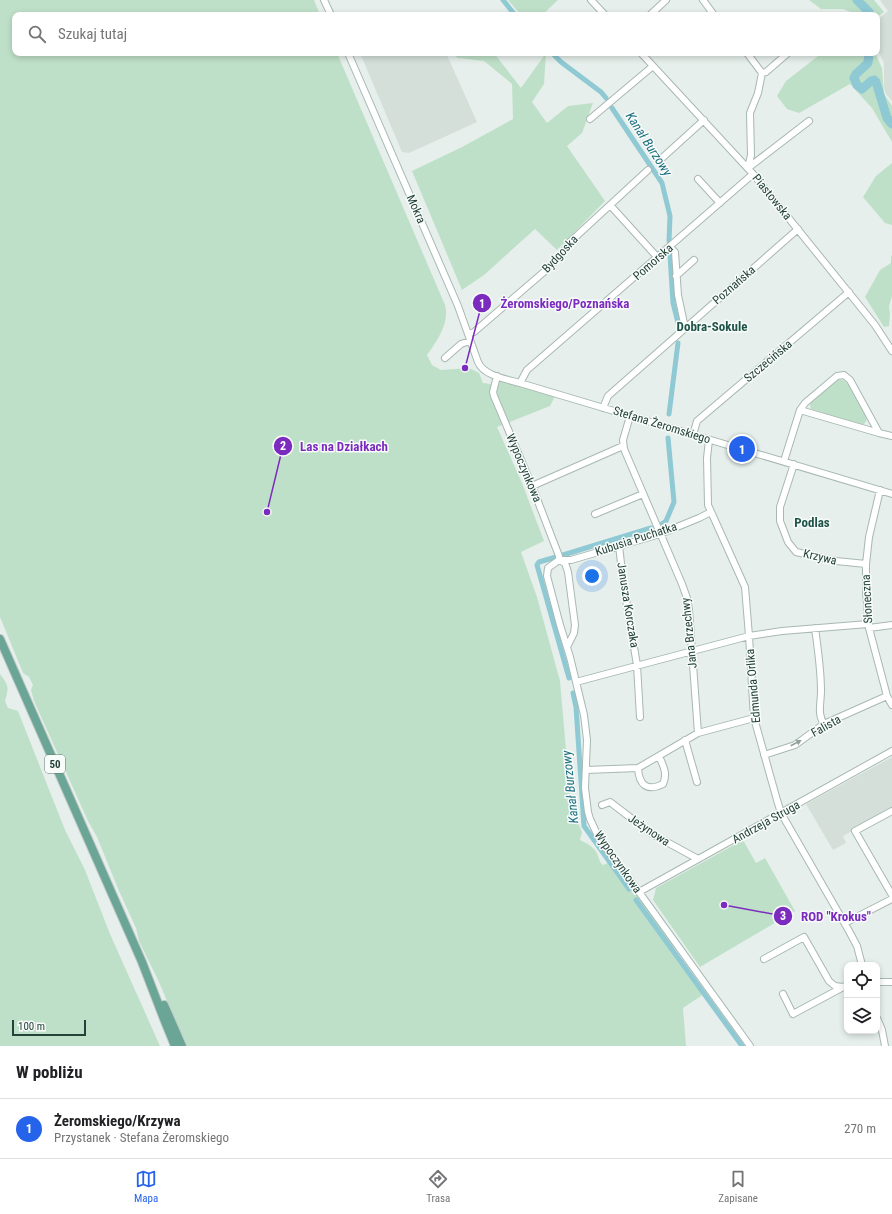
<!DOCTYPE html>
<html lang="pl">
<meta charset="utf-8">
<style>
:root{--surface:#fff;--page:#f2f2f2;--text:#202124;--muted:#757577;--line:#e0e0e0;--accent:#2563eb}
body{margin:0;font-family:"Roboto Condensed",sans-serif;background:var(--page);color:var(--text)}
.controls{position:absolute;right:12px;bottom:12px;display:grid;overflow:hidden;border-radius:8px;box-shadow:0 2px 6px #0003}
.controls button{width:36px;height:36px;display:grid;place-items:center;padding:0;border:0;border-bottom:1px solid var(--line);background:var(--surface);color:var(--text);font:20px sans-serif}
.scale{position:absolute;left:12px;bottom:10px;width:74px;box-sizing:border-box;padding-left:4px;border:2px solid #24423a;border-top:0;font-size:11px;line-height:14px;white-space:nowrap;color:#24423a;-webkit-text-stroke:3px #f7fbf9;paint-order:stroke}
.you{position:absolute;left:592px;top:576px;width:14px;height:14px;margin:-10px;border:3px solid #fff;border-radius:50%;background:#1a73e8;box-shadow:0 0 0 6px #1a73e833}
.badge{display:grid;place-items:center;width:26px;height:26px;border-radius:50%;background:var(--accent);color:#fff;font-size:13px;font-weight:700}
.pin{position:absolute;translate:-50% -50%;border:2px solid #fff;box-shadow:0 1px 4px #0006}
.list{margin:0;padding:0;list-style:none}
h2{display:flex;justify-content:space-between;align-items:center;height:52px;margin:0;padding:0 16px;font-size:17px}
h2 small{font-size:13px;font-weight:400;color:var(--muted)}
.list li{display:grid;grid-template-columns:26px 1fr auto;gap:12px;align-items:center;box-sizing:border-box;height:60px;padding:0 16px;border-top:1px solid var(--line)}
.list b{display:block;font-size:15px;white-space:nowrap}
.list p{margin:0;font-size:13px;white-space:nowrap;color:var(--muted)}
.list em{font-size:13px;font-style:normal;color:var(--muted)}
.icon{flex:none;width:22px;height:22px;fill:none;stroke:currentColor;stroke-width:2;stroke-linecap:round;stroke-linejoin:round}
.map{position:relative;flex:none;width:892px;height:1046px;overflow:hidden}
.search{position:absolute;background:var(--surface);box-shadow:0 2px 6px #0003;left:12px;right:12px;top:12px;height:44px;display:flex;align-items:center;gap:10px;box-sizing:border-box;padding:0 14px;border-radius:8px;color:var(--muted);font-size:15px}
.sheet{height:112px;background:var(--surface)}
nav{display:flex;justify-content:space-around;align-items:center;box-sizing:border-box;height:56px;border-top:1px solid var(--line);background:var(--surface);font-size:11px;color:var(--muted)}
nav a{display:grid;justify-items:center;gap:2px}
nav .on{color:var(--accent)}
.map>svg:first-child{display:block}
.built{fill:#d4dfda}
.green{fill:#bfe0c8}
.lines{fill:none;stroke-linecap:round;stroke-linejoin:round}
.canal{stroke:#8ec9d4;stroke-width:5}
.river{stroke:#8ec9d4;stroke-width:9}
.minor-casing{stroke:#a8b8b2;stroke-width:8}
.major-casing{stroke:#c2cac8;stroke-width:10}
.minor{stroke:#fff;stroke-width:6}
.major{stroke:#6aa596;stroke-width:8}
.oneway{fill:#92a09c}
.labels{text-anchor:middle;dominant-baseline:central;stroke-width:3;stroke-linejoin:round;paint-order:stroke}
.shield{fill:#f7fbf9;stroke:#637a73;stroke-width:1}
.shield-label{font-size:11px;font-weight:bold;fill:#24423a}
.street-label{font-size:12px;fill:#24423a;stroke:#f7fbf9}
.water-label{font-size:13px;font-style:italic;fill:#1c6f80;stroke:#f7fbf9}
.neighbourhood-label{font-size:13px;font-weight:bold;fill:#1f5548;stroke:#f7fbf9}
.leader{fill:none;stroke:#7b2cbf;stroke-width:1.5}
.callout-dot{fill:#7b2cbf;stroke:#f7fbf9;stroke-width:1.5}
.mark-label{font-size:12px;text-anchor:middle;font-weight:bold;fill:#fff}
.callout-label{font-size:13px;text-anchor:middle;font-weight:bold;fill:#7b2cbf;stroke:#f7fbf9;stroke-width:3;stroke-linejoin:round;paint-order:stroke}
</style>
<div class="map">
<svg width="892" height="1046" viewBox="0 0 892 1046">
<rect width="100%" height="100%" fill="#e6efeb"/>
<path class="built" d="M880,0H892V101L886,94L884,88V63L877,48V20L888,11Z
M360,53H446L477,122L409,153L402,152Z
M892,757V809L843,836L846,843L833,850L806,804Z"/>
<path class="green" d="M0,0H314L320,15H15V53H337L445,305C450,322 437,341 427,355L432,365L441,370L469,368L479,373L483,383L491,384L496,379L555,396L550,406L497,427L522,483L544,541L521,552L537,597L560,681L571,807L582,832L580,840C588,844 596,848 598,856C600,860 599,862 603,865L608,863L623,883L627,879L677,948L670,949L676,952L705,991L701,996L683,1008L686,1046H186L159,982L139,941L136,928L119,891L97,837L88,821L34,701L31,690L33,685L29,677L23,673L0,617Z
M508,0H558L542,15H521Z
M809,0H874L884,12L877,17V15H852L853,13L843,9H821Z
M451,53H494L521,88L546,53L544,84L532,102L547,123L568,106L593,103L582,133L567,146L605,201L557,250L535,229L484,275L462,290L412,171L462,147L513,119L512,84L484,61L458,58Z
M822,53H875L882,68L884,94L892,106V142L872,108L850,84L799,113L787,109L777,96L786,81Z
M892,163V225L885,223L863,197L876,176Z
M892,255V296L889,306L890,314L889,326L884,327L865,297L880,270L891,263V257Z
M835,380H843C850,383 866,410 866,418C867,422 866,421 864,424L861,425L811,409L810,405L811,401Z
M0,674C9,686 9,687 5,701L8,708L18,711L65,830L85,870L110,934L160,1046H0Z
M743,840L756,863L765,858L795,911L700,967L653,900L656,888Z"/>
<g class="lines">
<path class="canal" d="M503,0L515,15
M552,53L561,62L601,92L606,98
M612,108L662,183L670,216L669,241
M670,255L673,303L679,327
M669,414L678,343
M662,524L666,521L674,502L668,438
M563,555L651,528
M556,557L539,562L537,565L569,678
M573,693L576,707L584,826L629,889
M636,900L742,1046"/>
<path class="river" d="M857,0L869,12L870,15
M869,53L868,63L856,74L854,78L857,85L862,89L871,81L874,80L876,82L887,118L892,124"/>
<defs>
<path id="minor" d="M324,0L331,15
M591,0L605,15
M703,0L714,15
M650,15L666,0
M348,53L458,306L478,362C484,376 506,379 520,383L892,494
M641,53L753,174L875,325L892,351
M747,53L762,73L758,93L750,113L751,155L748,168
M762,73L766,72L788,53
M590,119L653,66
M661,159L704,120
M748,168L809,121
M698,179L720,203
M610,205L658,258
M670,247L675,252L678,295L685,328
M676,276L694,260
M468,334L474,332L545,271L564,251L570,242L648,170
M445,358L461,344L470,341
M497,376L493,392L494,396L532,486L559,556V560L548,568L547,576L560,625L570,657L584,715L587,740L585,788L588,812L590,819L597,834L606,848L639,892L750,1046
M520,383L527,370L753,174
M603,408L608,396L798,229
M800,410L879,433
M630,416L623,440L624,449L682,584L687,598L689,610L698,733
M693,435L697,421L849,292
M709,440L707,458L708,505L745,587L749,636L754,718L777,800L781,813L849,931L857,946L862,965
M784,461L800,410L805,403L837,376L844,375L850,380L879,433L892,436
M794,464L780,507V521L788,542L796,552L836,561L866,564
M532,486L623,446
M880,490L869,537L866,564V591L869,628L887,696L892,705
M595,514L643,494
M619,545L623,582L637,665L640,717
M559,560H571L660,534L699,518L711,512
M559,560L565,563L568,572L575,625L574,633L567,647
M815,628C818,649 821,670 821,691C821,703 817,714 824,724
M869,628L892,625
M576,682L749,636L782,631L868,624
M685,740L697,782
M764,755L795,745L824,724L887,696
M638,768C639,785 647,792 663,784C668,773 663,766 659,756
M586,770L638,768L698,733L754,718
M602,805L610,802L652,834L698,859
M892,811L855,831L892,895
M639,892L892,751
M845,923L892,899
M764,959L804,937L829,981L835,986L843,987
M877,982H892
M783,994L793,1014L847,985
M877,1018L882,1030L885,1046"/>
<path id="major" d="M0,639L142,962L164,1019L175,1046
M164,1005L182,1046"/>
</defs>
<use href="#minor" class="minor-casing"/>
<use href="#major" class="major-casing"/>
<use href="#minor" class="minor"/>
<use href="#major" class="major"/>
</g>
<defs><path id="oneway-solid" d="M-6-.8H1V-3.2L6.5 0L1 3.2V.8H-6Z"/></defs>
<use class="oneway" href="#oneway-solid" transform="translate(796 743) rotate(-28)"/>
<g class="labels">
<rect class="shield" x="45" y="755" width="20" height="18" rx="3"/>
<g class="shield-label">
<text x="55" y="764">50</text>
</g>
<g class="street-label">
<text transform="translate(772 197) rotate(51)">Piastowska</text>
<text transform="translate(416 209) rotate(66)">Mokra</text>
<text transform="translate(560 254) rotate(-47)">Bydgoska</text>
<text transform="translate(653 262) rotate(-41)">Pomorska</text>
<text transform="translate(734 285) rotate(-41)">Poznańska</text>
<text transform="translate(768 361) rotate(-40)">Szczecińska</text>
<text transform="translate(662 425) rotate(17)">Stefana Żeromskiego</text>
<text transform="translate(524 468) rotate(67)">Wypoczynkowa</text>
<text transform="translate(636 539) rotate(-18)">Kubusia Puchatka</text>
<text transform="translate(820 557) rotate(13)">Krzywa</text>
<text transform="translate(867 599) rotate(-93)">Słoneczna</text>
<text transform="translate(628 605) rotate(81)">Janusza Korczaka</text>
<text transform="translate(689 633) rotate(-96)">Jana Brzechwy</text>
<text transform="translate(753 686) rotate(-95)">Edmunda Orlika</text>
<text transform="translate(826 726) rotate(-29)">Falista</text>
<text transform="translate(766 822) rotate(-29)">Andrzeja Struga</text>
<text transform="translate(649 830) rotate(34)">Jeżynowa</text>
<text transform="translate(618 862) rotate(55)">Wypoczynkowa</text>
</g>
<g class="water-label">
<text transform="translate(649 144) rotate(57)">Kanał Burzowy</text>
<text transform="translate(570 787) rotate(-96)">Kanał Burzowy</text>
</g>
<g class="neighbourhood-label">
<text x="712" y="326">Dobra-Sokule</text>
<text x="812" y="522">Podlas</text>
</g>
</g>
<path class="leader" d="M465 368L482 303M267 512L283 446M724 905L783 916"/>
<g class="callout-dot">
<circle cx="465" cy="368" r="4"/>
<circle cx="267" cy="512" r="4"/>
<circle cx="724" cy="905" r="4"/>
<circle cx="482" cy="303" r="10"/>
<circle cx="283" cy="446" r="10"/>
<circle cx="783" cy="916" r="10"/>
</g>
<g class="mark-label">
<text x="482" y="308">1</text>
<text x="283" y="450">2</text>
<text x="783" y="920">3</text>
</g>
<g class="callout-label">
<text x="565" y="308">Żeromskiego/Poznańska</text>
<text x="344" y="451">Las na Działkach</text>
<text x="836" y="921">ROD "Krokus"</text>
</g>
</svg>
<div class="controls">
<button><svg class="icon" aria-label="locate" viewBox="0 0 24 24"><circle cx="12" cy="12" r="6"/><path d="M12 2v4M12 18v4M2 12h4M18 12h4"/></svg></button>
<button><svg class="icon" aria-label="layers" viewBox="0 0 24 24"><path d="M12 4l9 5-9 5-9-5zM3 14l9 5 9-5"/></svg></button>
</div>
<div class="scale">100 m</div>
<div class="you"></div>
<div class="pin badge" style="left:742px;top:449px">1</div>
<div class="search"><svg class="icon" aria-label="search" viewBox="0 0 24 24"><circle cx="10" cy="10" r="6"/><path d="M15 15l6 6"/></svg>Szukaj tutaj</div>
</div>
<section class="sheet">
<h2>W pobliżu<small></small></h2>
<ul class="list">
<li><span class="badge">1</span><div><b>Żeromskiego/Krzywa</b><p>Przystanek · Stefana Żeromskiego</p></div><em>270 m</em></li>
</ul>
</section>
<nav>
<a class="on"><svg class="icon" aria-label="map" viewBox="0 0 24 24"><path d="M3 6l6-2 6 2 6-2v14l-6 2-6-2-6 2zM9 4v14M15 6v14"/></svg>Mapa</a>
<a><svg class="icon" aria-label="directions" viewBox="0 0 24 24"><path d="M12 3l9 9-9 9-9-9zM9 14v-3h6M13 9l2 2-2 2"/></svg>Trasa</a>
<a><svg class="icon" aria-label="saved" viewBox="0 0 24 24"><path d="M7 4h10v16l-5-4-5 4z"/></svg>Zapisane</a>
</nav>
